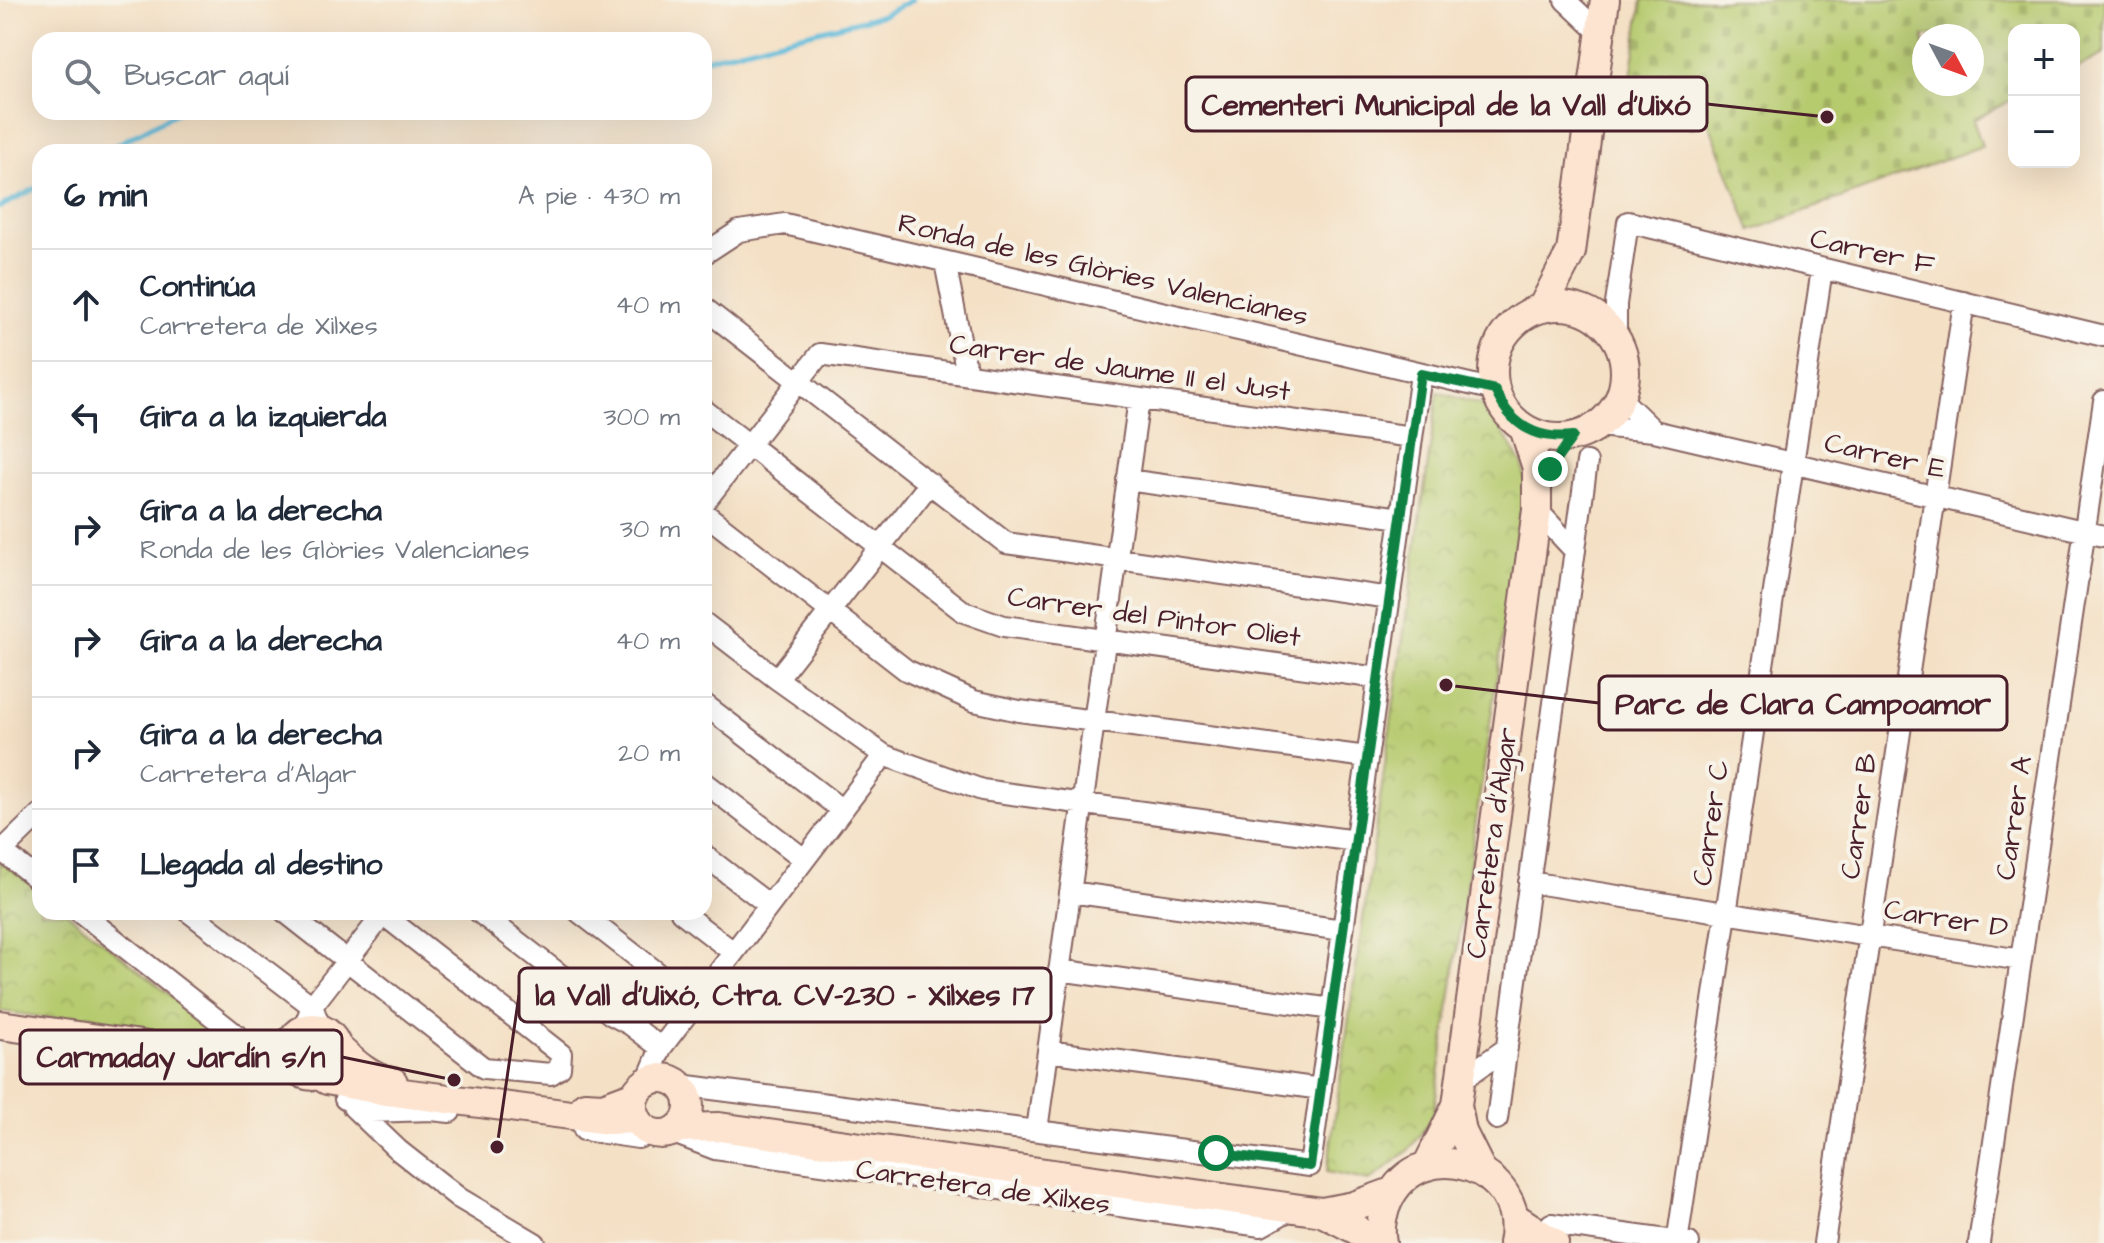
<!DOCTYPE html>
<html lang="es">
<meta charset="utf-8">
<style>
:root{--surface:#fff;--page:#f6f6f7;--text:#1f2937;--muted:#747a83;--line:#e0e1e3}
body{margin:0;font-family:"Architects Daughter",sans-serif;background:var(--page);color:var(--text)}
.controls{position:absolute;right:24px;top:24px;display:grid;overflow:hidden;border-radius:16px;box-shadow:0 8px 32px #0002}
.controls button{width:72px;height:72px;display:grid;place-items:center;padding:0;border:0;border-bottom:2px solid var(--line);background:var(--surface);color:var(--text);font:40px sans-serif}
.compass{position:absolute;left:1912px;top:24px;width:72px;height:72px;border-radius:50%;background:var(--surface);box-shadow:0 8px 32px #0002;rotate:131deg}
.stop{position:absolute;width:24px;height:24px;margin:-18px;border:6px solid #0b8043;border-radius:50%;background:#fff}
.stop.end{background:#0b8043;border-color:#fff;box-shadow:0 2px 8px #0008}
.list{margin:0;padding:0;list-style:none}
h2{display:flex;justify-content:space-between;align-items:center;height:104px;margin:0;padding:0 32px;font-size:34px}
h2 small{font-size:26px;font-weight:400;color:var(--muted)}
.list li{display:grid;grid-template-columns:52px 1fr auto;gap:24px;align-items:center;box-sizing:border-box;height:112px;padding:0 32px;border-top:2px solid var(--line)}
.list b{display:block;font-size:30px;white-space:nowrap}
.list p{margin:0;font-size:26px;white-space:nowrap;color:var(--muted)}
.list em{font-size:26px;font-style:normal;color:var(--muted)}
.icon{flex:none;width:44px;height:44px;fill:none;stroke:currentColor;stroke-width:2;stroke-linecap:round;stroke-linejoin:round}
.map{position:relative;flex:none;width:2104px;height:1243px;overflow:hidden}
.search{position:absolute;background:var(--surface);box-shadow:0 8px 32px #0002;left:32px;top:32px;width:680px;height:88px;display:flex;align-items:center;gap:20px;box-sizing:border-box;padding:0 28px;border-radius:24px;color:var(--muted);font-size:30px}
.panel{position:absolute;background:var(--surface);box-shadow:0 8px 32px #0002;left:32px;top:144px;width:680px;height:776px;border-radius:24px}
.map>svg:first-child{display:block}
.cemetery{fill:url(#cemetery-stones);stroke:#80744c;stroke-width:2;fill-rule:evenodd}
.park{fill:url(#park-crowns);stroke:#80744c;stroke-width:2}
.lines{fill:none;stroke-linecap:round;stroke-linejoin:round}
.stream{stroke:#5cbada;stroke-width:5}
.street-casing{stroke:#866361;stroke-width:24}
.secondary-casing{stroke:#866361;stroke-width:32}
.street{stroke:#fff;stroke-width:20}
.secondary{stroke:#fde4d0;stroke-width:28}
.route{stroke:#0b8043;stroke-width:10}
.labels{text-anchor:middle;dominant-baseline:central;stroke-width:8;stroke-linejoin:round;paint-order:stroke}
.street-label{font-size:28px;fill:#4a1f2b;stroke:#f7f3e8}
.leader{fill:none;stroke:#4a1f2b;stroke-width:3}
.callout-dot{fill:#4a1f2b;stroke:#f7f3e8;stroke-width:3}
.callout{fill:#f7f3e8;stroke:#4a1f2b;stroke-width:3}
.callout-label{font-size:30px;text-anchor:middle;font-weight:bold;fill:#4a1f2b}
</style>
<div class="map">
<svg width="2104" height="1243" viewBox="0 0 2104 1243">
<defs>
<pattern id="cemetery-stones" width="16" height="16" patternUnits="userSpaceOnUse" patternTransform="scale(2)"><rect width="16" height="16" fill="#b6ca6e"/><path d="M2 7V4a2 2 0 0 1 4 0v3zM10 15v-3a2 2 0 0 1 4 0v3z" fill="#9ead5f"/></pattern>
<pattern id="park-crowns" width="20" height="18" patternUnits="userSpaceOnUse" patternTransform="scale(2)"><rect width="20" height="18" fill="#b6ca6e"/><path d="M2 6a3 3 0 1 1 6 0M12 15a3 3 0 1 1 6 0" fill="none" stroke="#9ead5f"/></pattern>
</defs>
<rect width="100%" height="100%" fill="#f7f3e8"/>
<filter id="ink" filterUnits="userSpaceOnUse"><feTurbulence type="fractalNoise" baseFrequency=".0125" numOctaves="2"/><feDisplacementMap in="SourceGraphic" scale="16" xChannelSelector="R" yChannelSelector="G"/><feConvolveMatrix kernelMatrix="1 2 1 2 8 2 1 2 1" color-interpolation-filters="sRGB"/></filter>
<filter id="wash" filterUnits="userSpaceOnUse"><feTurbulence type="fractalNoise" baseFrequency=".006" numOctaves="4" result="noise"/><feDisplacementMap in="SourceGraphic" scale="32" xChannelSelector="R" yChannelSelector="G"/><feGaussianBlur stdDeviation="1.8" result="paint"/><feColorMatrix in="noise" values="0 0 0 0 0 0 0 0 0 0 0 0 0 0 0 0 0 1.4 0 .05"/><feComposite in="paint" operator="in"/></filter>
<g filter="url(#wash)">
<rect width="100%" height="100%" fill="#f4e0c5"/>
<path class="cemetery" d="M1642,0H2104V54L2074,69V30H2014V99L1973,120L1982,146L1751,231L1708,121L1691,128L1630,85ZM1924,36H1972V84H1924Z"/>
<path class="park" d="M1438,392L1487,407L1523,465L1525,482L1433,1117L1408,1151L1369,1181L1327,1172Z
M0,859L40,891V912H66L215,1031L209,1038L201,1040L0,1011Z"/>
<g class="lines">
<path class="stream" d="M704,59L883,15L912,0
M103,152L178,112
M0,207L40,186"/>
</g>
</g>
<g filter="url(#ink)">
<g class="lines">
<defs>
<path id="street" d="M1565,0L1600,33
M704,254L739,231L785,224L1495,390
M945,262L967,374
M704,308L1006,543L1390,598
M1616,339V304L1628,222L2104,336
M1620,398L1654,431
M704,410L964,612L1004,626L1378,678
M1596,426L1654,431L2104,536
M1127,480L1401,518
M704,503L820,354L1412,437
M1537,510L1575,551
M704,513L906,670L974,701L1019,711L1367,757
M704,623L777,679L884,755L982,790L1356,841
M777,679L930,483
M704,704L842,810
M704,782L804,859
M40,814L2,851L40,881
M704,855L769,905
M1529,882L2021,960
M1070,892L1343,930
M80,912L258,1052
M189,912L312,1006L321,1029
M285,912L484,1068L551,1074L560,1068L561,1054L380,912
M479,912L612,1015L631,1025L661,1048
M579,912L695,1002
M681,912L733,952
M1059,970L1332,1009
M303,1030L312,1006L385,912
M1048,1051L1321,1089
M647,1081L661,1048L884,755
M1460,1081L1507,1048
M681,1085L1310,1166L1421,374
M345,1099L370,1112L431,1110L450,1112
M353,1107L398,1150L459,1198L535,1243
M1497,1119L1587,462
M584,1130L638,1138L652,1133
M1037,1130L1139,399
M671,1132L715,1149L1261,1226L1293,1208
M1551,1224L1689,1243
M1677,1243L1822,269
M1824,1243L1964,302
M1979,1243L2104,401"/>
<path id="secondary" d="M1493 372a66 66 0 1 1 132 0a66 66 0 1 1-132 0Z
M1542,308L1571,252L1605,0
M0,1025L233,1058L299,1071
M289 1052a24 24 0 1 1 48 0a24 24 0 1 1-48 0Z
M337,1047C353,1062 371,1079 393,1082
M319,1075L327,1080L380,1090L609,1120L636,1119
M633 1106a28 28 0 1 1 56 0a28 28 0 1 1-56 0Z
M1457,1105L1462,1132L1482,1172
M585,1106L603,1107L635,1095
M679,1128L719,1127L1322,1212L1357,1230L1372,1243
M1427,1166L1457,1105L1537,510V468L1524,428
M1322,1212L1354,1206L1392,1192
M1514,1217L1554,1243
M1382,1243C1379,1228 1382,1214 1388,1201C1421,1130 1529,1167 1513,1243"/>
</defs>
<use href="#street" class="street-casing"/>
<use href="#secondary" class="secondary-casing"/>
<use href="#street" class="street"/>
<use href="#secondary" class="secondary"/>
</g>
</g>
<g class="lines" filter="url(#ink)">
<path class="route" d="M1216,1153L1310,1166L1421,374L1495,390C1510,425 1536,440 1573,436L1550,469"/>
</g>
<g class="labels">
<g class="street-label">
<text transform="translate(1872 252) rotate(13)">Carrer F</text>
<text transform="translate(1103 270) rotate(13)">Ronda de les Glòries Valencianes</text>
<text transform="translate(1120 368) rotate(8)">Carrer de Jaume II el Just</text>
<text transform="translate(1885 456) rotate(13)">Carrer E</text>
<text transform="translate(1154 617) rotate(8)">Carrer del Pintor Oliet</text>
<text transform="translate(1859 816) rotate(-82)">Carrer B</text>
<text transform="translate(2014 818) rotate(-82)">Carrer A</text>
<text transform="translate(1711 823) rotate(-82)">Carrer C</text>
<text transform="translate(1492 843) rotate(-82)">Carretera d'Algar</text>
<text transform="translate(1946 919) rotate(9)">Carrer D</text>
<text transform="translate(983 1187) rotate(8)">Carretera de Xilxes</text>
</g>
</g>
<path class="leader" d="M1827 117L1707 104M1446 685L1599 703M497 1147L519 995M454 1080L342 1057"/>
<g class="callout-dot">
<circle cx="1827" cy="117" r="8"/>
<circle cx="1446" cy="685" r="8"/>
<circle cx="497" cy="1147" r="8"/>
<circle cx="454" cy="1080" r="8"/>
</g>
<g class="callout">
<rect x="1186" y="77" width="521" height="54" rx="8"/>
<rect x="1599" y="676" width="408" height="54" rx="8"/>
<rect x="519" y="968" width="532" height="54" rx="8"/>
<rect x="20" y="1030" width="322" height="54" rx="8"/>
</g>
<g class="callout-label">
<text x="1446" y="115">Cementeri Municipal de la Vall d'Uixó</text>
<text x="1803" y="714">Parc de Clara Campoamor</text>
<text x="785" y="1005">la Vall d'Uixó, Ctra. CV-230 - Xilxes 17</text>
<text x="181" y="1067">Carmaday Jardín s/n</text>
</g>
</svg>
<div class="controls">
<button>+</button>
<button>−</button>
</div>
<svg class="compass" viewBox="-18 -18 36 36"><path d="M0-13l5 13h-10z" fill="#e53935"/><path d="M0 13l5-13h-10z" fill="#747a83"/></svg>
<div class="stop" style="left:1216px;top:1153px"></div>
<div class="stop end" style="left:1550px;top:469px"></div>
<div class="search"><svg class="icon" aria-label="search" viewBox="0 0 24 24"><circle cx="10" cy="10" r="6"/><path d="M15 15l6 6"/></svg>Buscar aquí</div>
<section class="panel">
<h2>6 min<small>A pie · 430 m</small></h2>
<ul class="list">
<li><svg class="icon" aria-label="ahead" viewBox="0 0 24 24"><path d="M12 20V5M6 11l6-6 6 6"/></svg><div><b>Continúa</b><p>Carretera de Xilxes</p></div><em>40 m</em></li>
<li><svg class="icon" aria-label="left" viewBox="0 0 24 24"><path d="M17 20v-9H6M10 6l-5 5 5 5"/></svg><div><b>Gira a la izquierda</b></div><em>300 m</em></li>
<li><svg class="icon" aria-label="right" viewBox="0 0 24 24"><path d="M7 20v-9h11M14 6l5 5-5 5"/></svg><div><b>Gira a la derecha</b><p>Ronda de les Glòries Valencianes</p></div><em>30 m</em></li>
<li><svg class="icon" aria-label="right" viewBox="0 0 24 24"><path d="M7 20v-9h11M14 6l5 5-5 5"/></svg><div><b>Gira a la derecha</b></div><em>40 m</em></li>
<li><svg class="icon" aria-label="right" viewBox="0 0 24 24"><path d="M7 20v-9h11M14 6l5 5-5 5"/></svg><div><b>Gira a la derecha</b><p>Carretera d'Algar</p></div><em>20 m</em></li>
<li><svg class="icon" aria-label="arrive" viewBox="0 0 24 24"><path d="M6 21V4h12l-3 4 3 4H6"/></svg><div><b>Llegada al destino</b></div></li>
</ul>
</section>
</div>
